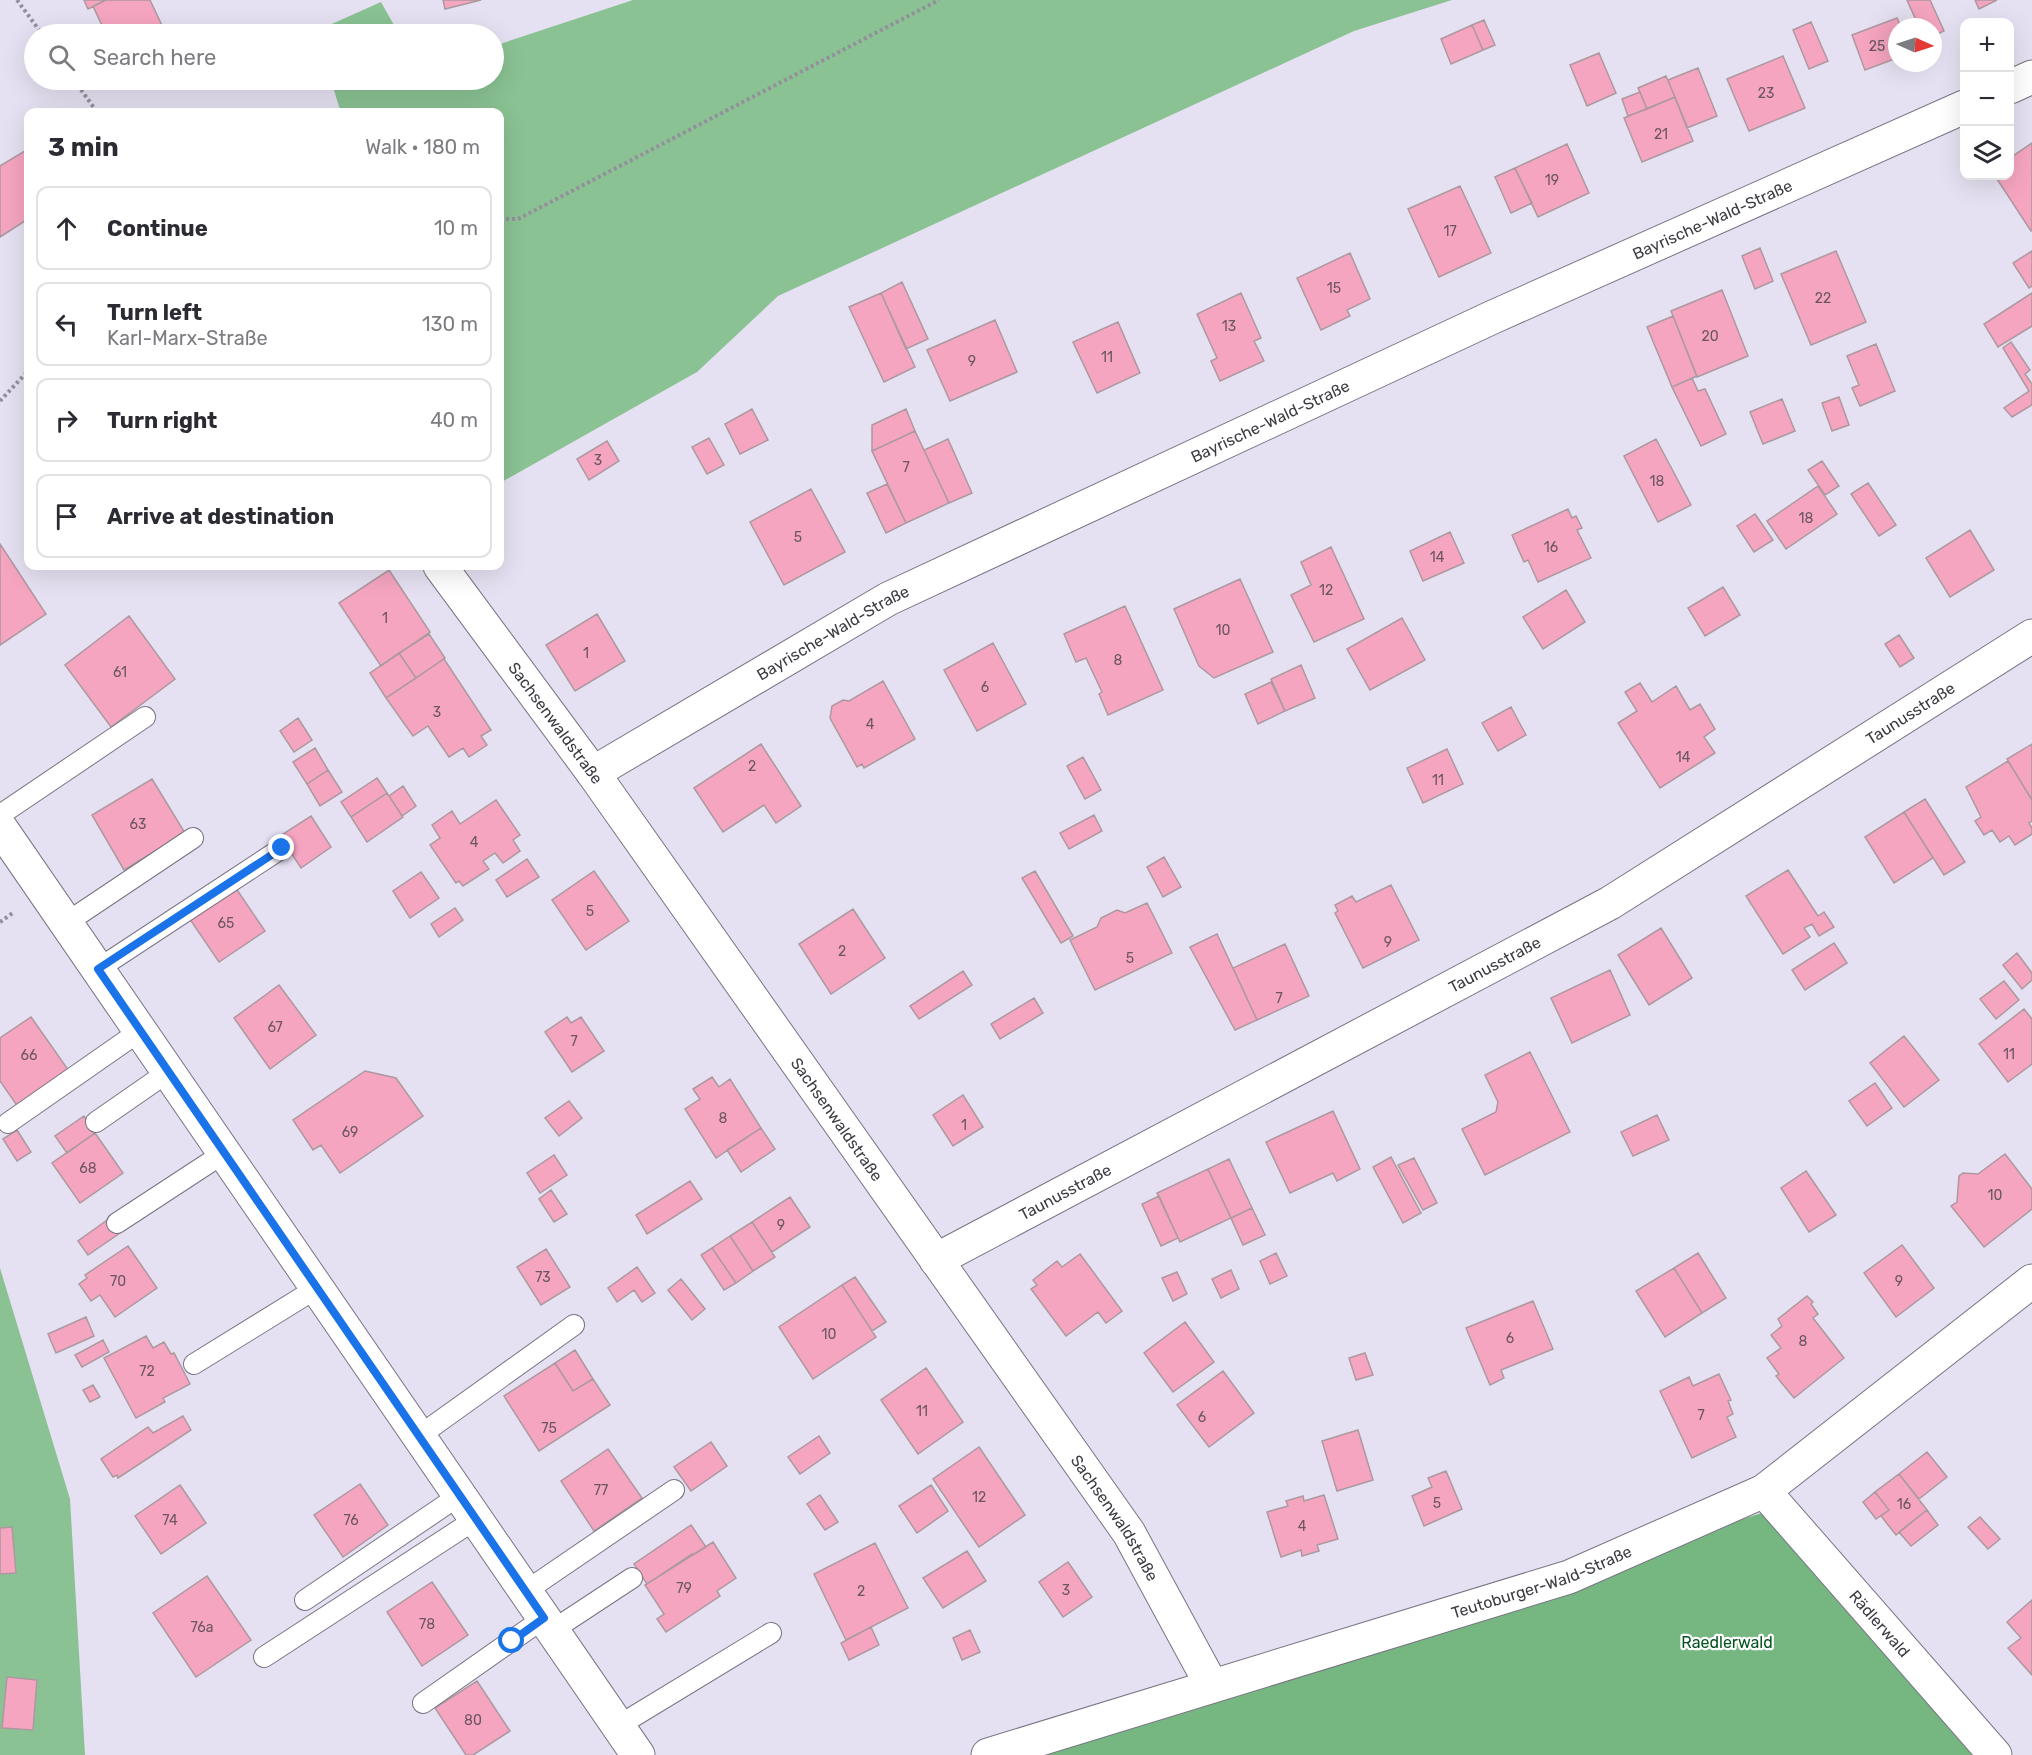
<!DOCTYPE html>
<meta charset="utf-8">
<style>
:root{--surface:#fff;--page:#f7f7f7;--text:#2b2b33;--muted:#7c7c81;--line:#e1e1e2}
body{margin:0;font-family:Rubik,sans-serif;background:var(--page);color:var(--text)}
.controls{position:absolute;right:18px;top:18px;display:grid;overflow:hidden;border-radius:12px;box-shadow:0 6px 24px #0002}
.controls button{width:54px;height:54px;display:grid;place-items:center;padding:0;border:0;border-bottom:2px solid var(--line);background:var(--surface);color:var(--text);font:30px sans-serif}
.compass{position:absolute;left:1888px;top:18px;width:54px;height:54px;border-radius:50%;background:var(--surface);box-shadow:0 6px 24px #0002;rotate:93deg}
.stop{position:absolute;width:18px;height:18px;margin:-14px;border:4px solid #1a73e8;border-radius:50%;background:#fff}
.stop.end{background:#1a73e8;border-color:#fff;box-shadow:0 2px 6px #0008}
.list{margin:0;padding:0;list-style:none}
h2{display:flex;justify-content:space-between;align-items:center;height:78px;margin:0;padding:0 24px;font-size:26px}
h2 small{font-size:20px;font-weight:400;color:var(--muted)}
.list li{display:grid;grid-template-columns:39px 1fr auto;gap:18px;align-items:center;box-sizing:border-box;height:84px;margin:0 12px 12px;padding:0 12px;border:2px solid var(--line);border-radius:12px}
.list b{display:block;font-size:22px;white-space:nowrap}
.list p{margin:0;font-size:20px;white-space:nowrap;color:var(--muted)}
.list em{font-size:20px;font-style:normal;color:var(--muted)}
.icon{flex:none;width:33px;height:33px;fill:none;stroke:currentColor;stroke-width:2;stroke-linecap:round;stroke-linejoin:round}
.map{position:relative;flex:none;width:2032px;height:1755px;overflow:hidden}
.search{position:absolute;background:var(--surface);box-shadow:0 6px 24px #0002;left:24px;top:24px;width:480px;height:66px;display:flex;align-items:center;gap:15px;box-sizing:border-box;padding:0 21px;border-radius:33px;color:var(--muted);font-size:22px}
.panel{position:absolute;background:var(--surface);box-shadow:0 6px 24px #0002;left:24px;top:108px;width:480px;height:462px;border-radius:12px}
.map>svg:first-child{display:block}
.green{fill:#8ac293}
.forest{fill:#76b781}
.building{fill:#f6a5c1;stroke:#ac999f;stroke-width:1.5}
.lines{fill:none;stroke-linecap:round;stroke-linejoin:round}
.service-casing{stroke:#797484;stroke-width:22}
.minor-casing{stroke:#797484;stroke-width:35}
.path{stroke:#93909c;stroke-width:4;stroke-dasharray:3 3;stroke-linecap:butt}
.service{stroke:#fff;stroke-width:20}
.minor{stroke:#fff;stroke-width:33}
.route{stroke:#1a73e8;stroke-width:8}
.labels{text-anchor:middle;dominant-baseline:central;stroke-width:4.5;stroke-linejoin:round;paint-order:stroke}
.number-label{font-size:14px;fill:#6c5662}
.street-label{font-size:16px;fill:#3e3c43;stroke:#fff}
.park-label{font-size:16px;fill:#055221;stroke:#fff}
</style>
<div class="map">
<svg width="2032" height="1755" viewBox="0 0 2032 1755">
<rect width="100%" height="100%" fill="#e6e1f2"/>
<path class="green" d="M633,0H1452L1354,31L778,296L697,372L500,483V112H328L340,110L331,80H494V46Z
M381,2L399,34H317L316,31Z
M0,1268L70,1499L85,1755H0Z"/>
<path class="forest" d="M1765,1512L1977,1755H989Z"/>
<path class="building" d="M84,0H106L88,9Z
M106,0H150L166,34H117L105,32L93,6Z
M443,0H481L445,9Z
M1907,0H1930L1944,31L1933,36V27H1919Z
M1975,0H1997L1979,9Z
M1897,18L1901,27H1897V58L1865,70L1852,35Z
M1484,20L1495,45L1483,50L1472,25Z
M1811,22L1828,61L1809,69L1793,30Z
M1472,25L1483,50L1451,64L1441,39Z
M1599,53L1616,93L1587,106L1570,65Z
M1783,56L1805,108L1749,131L1727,79Z
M1698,68L1717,116L1687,128L1668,80Z
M1666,76L1675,97L1647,109L1638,88Z
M1640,92L1647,109L1628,116L1622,99Z
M1675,97L1693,141L1642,162L1624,118Z
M2032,143V230L2031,231L1995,176H2010V158Z
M1567,144L1589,193L1538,217L1515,168Z
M28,149V219L0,237V166Z
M1515,168L1532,203L1511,213L1495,177Z
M1460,186L1491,253L1439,277L1408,209Z
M1760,248L1773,281L1755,289L1742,256Z
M1836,251L1866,322L1811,345L1781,274Z
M2032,251V286L2029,288L2013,263Z
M1350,253L1370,299L1347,310L1350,316L1321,330L1297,278Z
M902,282L928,339L906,349L881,293Z
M1722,290L1748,356L1697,377L1671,311Z
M881,293L915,367L884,382L849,307Z
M1241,293L1261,338L1254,341L1264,361L1220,381L1211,361L1217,358L1197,314Z
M2032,293V326L1998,347L1984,324Z
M1673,316L1697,376L1672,387L1647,327Z
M995,320L1017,372L950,401L927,350Z
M1118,322L1140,373L1097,393L1073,342Z
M2011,342L2030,370L2025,374L2032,384V405L2012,417L2004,408L2029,391L2003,348Z
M1876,344L1895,391L1860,406L1852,388L1859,385L1847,356Z
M1692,378L1698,391L1705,389L1726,434L1701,446L1672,387Z
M1839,397L1849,425L1832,431L1822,403Z
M1782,399L1795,431L1763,444L1750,412Z
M752,409L768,440L740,454L725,424Z
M906,409L915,431L872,451V425Z
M915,431L949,503L906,523L872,451Z
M709,438L724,465L707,474L692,447Z
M948,439L972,493L949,503L924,450Z
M1656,439L1691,505L1658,522L1624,456Z
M607,441L619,461L589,480L577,459Z
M1822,461L1839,486L1825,495L1808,470Z
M1868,483L1896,525L1879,536L1851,494Z
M887,484L906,523L886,533L867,493Z
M1818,486L1837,514L1786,549L1767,521Z
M811,489L845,552L784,585L750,522Z
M1568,509L1572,518L1576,516L1582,528L1577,530L1591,558L1538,582L1528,560L1524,562L1512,535Z
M1755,514L1773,540L1754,552L1737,526Z
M1970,530L1994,570L1950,597L1926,558Z
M1450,532L1464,563L1423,581L1410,551Z
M0,544L46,614L0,645Z
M1331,547L1364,619L1314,642L1291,595L1311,585L1301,562Z
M389,570L430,632L381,666L339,603Z
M1240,579L1273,652L1214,678L1199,666L1174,609Z
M1723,587L1740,615L1705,636L1688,608Z
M1566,590L1585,622L1543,649L1523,617Z
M1125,606L1163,690L1108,715L1099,694L1102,692L1086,658L1076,662L1064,634Z
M597,614L625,661L575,691L546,645Z
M129,616L175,679L111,727L65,665Z
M1402,618L1425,660L1370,690L1347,649Z
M429,634L445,658L416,678L399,653Z
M1899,635L1914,658L1900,667L1885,644Z
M993,643L1026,704L977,731L944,670Z
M399,653L416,678L386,698L370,673Z
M444,659L491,730L481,736L487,745L469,757L463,748L449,757L428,726L413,736L386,698Z
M1301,665L1315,698L1285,711L1271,679Z
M883,681L915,739L864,768L862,764L857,767L830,718L832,706L843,700L849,701Z
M1271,682L1285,711L1258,724L1245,694Z
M1640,683L1652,702L1676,686L1690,710L1700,704L1715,729L1704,737L1715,753L1660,788L1618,723L1637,711L1625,692Z
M1511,707L1526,735L1498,751L1482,723Z
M298,718L312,740L294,752L280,731Z
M761,744L801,806L776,823L764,805L723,832L694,788Z
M2032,744V800L2007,759Z
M315,748L328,770L307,784L293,762Z
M1447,749L1463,784L1423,803L1407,768Z
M1083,757L1101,790L1085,799L1067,766Z
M2008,761L2032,800V821L2029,823L2032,828V834L2015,845L2009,836L2000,842L1992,830L1984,835L1975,821L1981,817L1966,787Z
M328,770L342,792L320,806L307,784Z
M377,778L387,793L351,817L341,802Z
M152,779L185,833L124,870L92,815Z
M403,786L416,806L402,816L389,796Z
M387,793L403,817L367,842L351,817Z
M1925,799L1965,862L1944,875L1904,812Z
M496,800L520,835L513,840L520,851L503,863L495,853L483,861L489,869L463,886L459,881L456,883L430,845L440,838L432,825L452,811L460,824Z
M1904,812L1933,858L1894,883L1865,837Z
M1094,815L1102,831L1069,849L1060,833Z
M311,816L331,847L301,868L280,836Z
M1164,857L1181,887L1163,897L1147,867Z
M527,859L539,877L507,897L496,880Z
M1788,870L1818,916L1824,912L1834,927L1819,936L1812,924L1804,928L1810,937L1783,954L1746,896Z
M594,871L629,921L586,950L552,900Z
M1035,871L1073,936L1061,943L1022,878Z
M421,872L439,898L410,918L393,891Z
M233,884L265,931L219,962L187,915Z
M1391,885L1419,940L1363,968L1335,913L1338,911L1335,905L1352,896L1356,902Z
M1147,903L1172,953L1095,990L1070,940L1097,927L1101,918L1117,910L1125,913Z
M455,908L463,920L439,937L431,924Z
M853,909L885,958L831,994L799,944Z
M1661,928L1692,978L1649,1005L1618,955Z
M1217,934L1257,1020L1235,1030L1190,947Z
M1834,943L1847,963L1805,990L1792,970Z
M1285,944L1309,996L1257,1020L1233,968Z
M2017,953L2032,973V980L2022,989L2003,965Z
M1610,970L1630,1015L1572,1043L1551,998Z
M963,971L972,985L919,1019L910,1006Z
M2004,981L2019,1000L1996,1019L1980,999Z
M279,985L316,1035L270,1069L234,1018Z
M1034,998L1043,1013L1000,1039L991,1024Z
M2024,1009L2032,1019V1064L2008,1082L1979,1044Z
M31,1017L69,1071L18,1107L0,1081V1038Z
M567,1017L571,1023L581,1017L604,1051L572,1072L545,1032Z
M1904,1036L1939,1080L1904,1107L1870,1063Z
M1530,1052L1570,1132L1485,1175L1462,1129L1496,1112L1498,1102L1485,1075Z
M365,1071L396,1078L423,1116L340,1173L321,1145L313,1150L293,1120Z
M712,1077L719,1087L730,1079L761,1128L716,1158L685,1109L700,1099L693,1089Z
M1875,1083L1892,1108L1867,1126L1849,1101Z
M963,1095L983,1127L953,1146L933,1115Z
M569,1101L582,1118L559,1136L545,1118Z
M1333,1111L1360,1169L1337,1181L1333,1173L1290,1193L1266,1142Z
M1657,1115L1669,1140L1633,1156L1621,1132Z
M84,1116L95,1133L67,1153L55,1136Z
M761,1128L775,1149L741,1172L727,1150Z
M17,1130L31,1152L17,1161L3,1139Z
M95,1133L123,1173L80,1203L52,1163Z
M2005,1154L2032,1189V1209L1984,1247L1951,1206L1957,1202L1959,1176L1963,1173L1978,1174Z
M554,1155L567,1175L540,1193L527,1173Z
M1391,1157L1421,1213L1403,1223L1373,1167Z
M1414,1158L1437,1203L1423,1210L1398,1165Z
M1229,1159L1252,1208L1231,1218L1208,1169Z
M1208,1169L1231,1218L1180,1242L1157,1193Z
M1806,1171L1836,1215L1809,1232L1781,1188Z
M690,1181L702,1199L647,1234L636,1215Z
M551,1190L567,1214L554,1222L539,1199Z
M1159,1196L1178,1238L1161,1246L1142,1204Z
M790,1197L810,1227L772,1252L752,1222Z
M1252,1208L1265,1235L1243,1245L1231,1218Z
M110,1218L120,1233L88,1255L78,1241Z
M752,1222L775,1257L753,1271L730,1236Z
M730,1236L753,1271L736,1283L712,1248Z
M1902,1245L1934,1288L1896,1317L1864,1273Z
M128,1246L157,1288L115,1317L100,1295L91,1301L79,1284L87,1278L85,1275Z
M712,1248L736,1283L724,1290L701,1255Z
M546,1249L570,1287L541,1305L517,1267Z
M1276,1253L1287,1276L1270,1284L1260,1261Z
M1698,1253L1726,1298L1702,1313L1674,1268Z
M1080,1254L1122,1311L1106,1323L1098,1312L1066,1336L1031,1289L1037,1285L1033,1280L1057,1261L1062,1267Z
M637,1267L655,1293L642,1302L634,1290L617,1302L608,1288Z
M1674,1268L1702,1313L1665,1337L1636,1291Z
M1231,1270L1239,1289L1221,1298L1212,1279Z
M1177,1272L1187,1294L1173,1301L1162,1278Z
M855,1277L886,1322L872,1331L842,1285Z
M681,1279L705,1309L692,1320L668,1290Z
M842,1285L876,1337L813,1379L779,1327Z
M1807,1296L1813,1302L1811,1304L1818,1314L1813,1318L1844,1358L1794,1398L1776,1376L1779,1374L1767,1358L1781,1348L1771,1335L1782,1326L1778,1319Z
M1533,1301L1553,1349L1501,1370L1504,1378L1490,1385L1466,1328Z
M86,1317L94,1336L56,1353L48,1334Z
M1185,1322L1214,1362L1173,1392L1144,1353Z
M146,1336L153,1348L164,1342L171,1354L174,1353L190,1384L163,1398L165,1402L136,1418L104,1358Z
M103,1340L109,1352L82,1367L75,1355Z
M575,1350L593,1379L573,1391L555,1363Z
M1365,1353L1373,1375L1356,1380L1349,1358Z
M555,1363L573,1391L593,1379L610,1405L539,1451L504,1396Z
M926,1368L963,1422L918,1454L881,1400Z
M1223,1371L1254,1413L1209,1447L1177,1405Z
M1719,1374L1731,1400L1728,1401L1733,1414L1727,1417L1736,1437L1692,1458L1660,1391L1689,1377L1693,1386Z
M93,1385L100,1397L90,1402L83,1390Z
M183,1416L191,1430L118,1478L117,1475L113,1477L101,1459L148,1427L153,1433Z
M1358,1430L1373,1480L1337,1491L1322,1441Z
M819,1436L830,1453L800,1474L788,1457Z
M711,1442L727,1466L691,1491L674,1467Z
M979,1447L1025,1515L979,1547L933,1479Z
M608,1449L642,1498L594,1531L561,1481Z
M1927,1452L1947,1477L1919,1499L1899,1474Z
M1446,1471L1462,1509L1424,1526L1412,1496L1432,1487L1428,1478Z
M1899,1474L1927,1510L1896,1535L1881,1516L1889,1510L1875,1492Z
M360,1484L388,1525L343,1557L314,1515Z
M180,1485L206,1523L161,1554L135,1516Z
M931,1485L948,1511L917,1533L899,1506Z
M1875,1492L1889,1510L1876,1519L1863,1502Z
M820,1495L838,1522L825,1530L807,1504Z
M1324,1495L1338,1539L1317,1545L1319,1551L1302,1556L1301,1550L1281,1557L1267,1512L1288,1506L1286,1501L1303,1496L1304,1501Z
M1927,1510L1938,1525L1911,1546L1899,1532Z
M1980,1517L2000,1539L1988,1549L1968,1527Z
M691,1525L706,1547L693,1555L692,1554L647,1584L634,1564Z
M12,1527L16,1573L0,1574V1528Z
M713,1542L736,1578L717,1591L720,1596L666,1632L657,1619L664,1614L645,1585Z
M875,1543L908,1608L846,1640L814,1574Z
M967,1551L986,1581L943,1608L923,1578Z
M1068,1562L1092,1597L1063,1617L1039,1582Z
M207,1576L251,1640L196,1677L153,1613Z
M432,1582L468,1635L422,1666L387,1612Z
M2032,1600V1675L2008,1648L2021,1638L2007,1622Z
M871,1627L879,1645L849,1660L841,1643Z
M970,1630L980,1652L962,1660L953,1638Z
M7,1677L37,1680L33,1730L2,1728Z
M477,1681L510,1731L473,1755H466L435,1708Z"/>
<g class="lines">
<defs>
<path id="service" d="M0,815L145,717
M66,923L193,838
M98,969L282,848
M96,1122L168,1072
M8,1123L140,1031
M117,1223L224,1153
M194,1364L317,1288
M419,1436L574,1325
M526,1591L674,1490
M305,1600L460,1495
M553,1630L632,1578
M264,1657L476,1519
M423,1703L544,1618
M618,1726L771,1633"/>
<g id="minor">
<path d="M2010,87L2032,77"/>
<path id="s1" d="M440,566L593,773L1129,1533L1212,1686"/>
<path id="s2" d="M593,773L888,599L1493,317L1964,107"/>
<path d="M0,827L638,1755"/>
<path id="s3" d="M936,1260L1610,903L2032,636"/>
<path id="s4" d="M1764,1491L1995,1755"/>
<path id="s5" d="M988,1755L1569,1577L1764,1491L2032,1281"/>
</g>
</defs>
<use href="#service" class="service-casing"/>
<use href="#minor" class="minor-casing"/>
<path class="path" d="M17,0L42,34
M74,80L97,112
M500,219H518L939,0
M0,401L28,371
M0,922L14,912"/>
<use href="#service" class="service"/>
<use href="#minor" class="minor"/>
</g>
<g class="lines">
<path class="route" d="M282,848L98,969L544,1618L512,1641"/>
</g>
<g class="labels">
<g class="number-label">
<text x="1877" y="46">25</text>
<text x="1766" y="93">23</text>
<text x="1661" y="134">21</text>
<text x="1552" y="180">19</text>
<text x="1450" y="231">17</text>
<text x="1334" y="288">15</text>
<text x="1823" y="298">22</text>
<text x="1229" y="326">13</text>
<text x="1710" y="336">20</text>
<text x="1107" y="357">11</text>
<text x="972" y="361">9</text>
<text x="598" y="460">3</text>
<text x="906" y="467">7</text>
<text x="1657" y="481">18</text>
<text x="1806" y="518">18</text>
<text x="798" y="537">5</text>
<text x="1551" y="547">16</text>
<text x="1437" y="557">14</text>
<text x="1326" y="590">12</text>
<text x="385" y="618">1</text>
<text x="1223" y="630">10</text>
<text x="586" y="653">1</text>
<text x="1118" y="660">8</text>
<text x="120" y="672">61</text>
<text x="985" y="687">6</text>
<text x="437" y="712">3</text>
<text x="870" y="724">4</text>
<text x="1683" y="757">14</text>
<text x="752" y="766">2</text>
<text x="1438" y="780">11</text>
<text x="138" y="824">63</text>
<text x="474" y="842">4</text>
<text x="590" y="911">5</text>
<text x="226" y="923">65</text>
<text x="1388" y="942">9</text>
<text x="842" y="951">2</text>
<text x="1130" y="958">5</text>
<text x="1279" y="998">7</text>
<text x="275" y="1027">67</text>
<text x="574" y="1041">7</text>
<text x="2009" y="1054">11</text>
<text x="29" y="1055">66</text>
<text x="723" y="1118">8</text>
<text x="964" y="1125">1</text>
<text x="350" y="1132">69</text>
<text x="88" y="1168">68</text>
<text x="1995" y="1195">10</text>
<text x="781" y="1225">9</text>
<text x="543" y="1277">73</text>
<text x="118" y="1281">70</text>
<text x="1899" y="1281">9</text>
<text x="829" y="1334">10</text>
<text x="1510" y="1338">6</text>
<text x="1803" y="1341">8</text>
<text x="147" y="1371">72</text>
<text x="922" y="1411">11</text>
<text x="1701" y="1415">7</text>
<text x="1202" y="1417">6</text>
<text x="549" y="1428">75</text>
<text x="601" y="1490">77</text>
<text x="979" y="1497">12</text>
<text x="1437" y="1503">5</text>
<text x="1904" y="1504">16</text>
<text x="170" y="1520">74</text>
<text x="351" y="1520">76</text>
<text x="1302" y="1526">4</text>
<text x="684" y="1588">79</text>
<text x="1066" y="1590">3</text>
<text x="861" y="1591">2</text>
<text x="427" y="1624">78</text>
<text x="202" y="1627">76a</text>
<text x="473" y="1720">80</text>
</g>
<g class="street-label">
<text stroke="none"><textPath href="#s2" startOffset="1250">Bayrische-Wald-Straße</textPath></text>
<text stroke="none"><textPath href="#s2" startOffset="764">Bayrische-Wald-Straße</textPath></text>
<text stroke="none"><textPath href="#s2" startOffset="278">Bayrische-Wald-Straße</textPath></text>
<text stroke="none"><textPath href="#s3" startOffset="1118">Taunusstraße</textPath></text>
<text stroke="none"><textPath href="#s1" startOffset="195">Sachsenwaldstraße</textPath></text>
<text stroke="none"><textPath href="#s3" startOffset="632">Taunusstraße</textPath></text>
<text stroke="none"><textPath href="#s1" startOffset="681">Sachsenwaldstraße</textPath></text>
<text stroke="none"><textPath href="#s3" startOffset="146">Taunusstraße</textPath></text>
<text stroke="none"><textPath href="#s1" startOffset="1167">Sachsenwaldstraße</textPath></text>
<text stroke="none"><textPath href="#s5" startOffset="580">Teutoburger-Wald-Straße</textPath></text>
<text stroke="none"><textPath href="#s4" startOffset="176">Rädlerwald</textPath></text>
</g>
<g class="park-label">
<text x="1727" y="1642">Raedlerwald</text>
</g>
</g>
</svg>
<div class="controls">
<button>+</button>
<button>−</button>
<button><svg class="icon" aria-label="layers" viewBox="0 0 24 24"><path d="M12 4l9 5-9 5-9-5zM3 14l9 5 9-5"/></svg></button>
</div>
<svg class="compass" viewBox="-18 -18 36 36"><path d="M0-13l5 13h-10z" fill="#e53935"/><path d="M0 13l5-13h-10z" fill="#7c7c81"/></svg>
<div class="stop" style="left:512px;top:1641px"></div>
<div class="stop end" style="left:282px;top:848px"></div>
<div class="search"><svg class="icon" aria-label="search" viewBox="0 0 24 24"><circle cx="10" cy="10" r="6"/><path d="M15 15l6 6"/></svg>Search here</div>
<section class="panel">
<h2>3 min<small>Walk · 180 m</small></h2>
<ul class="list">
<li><svg class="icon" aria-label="ahead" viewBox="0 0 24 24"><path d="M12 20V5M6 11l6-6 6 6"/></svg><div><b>Continue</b></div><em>10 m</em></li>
<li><svg class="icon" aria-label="left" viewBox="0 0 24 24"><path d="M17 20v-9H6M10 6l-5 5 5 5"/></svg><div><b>Turn left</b><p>Karl-Marx-Straße</p></div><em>130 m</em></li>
<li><svg class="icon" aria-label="right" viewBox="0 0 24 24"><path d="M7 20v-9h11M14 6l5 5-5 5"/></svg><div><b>Turn right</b></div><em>40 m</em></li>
<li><svg class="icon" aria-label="arrive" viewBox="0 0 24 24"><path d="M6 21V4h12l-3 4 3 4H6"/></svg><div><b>Arrive at destination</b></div></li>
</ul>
</section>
</div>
